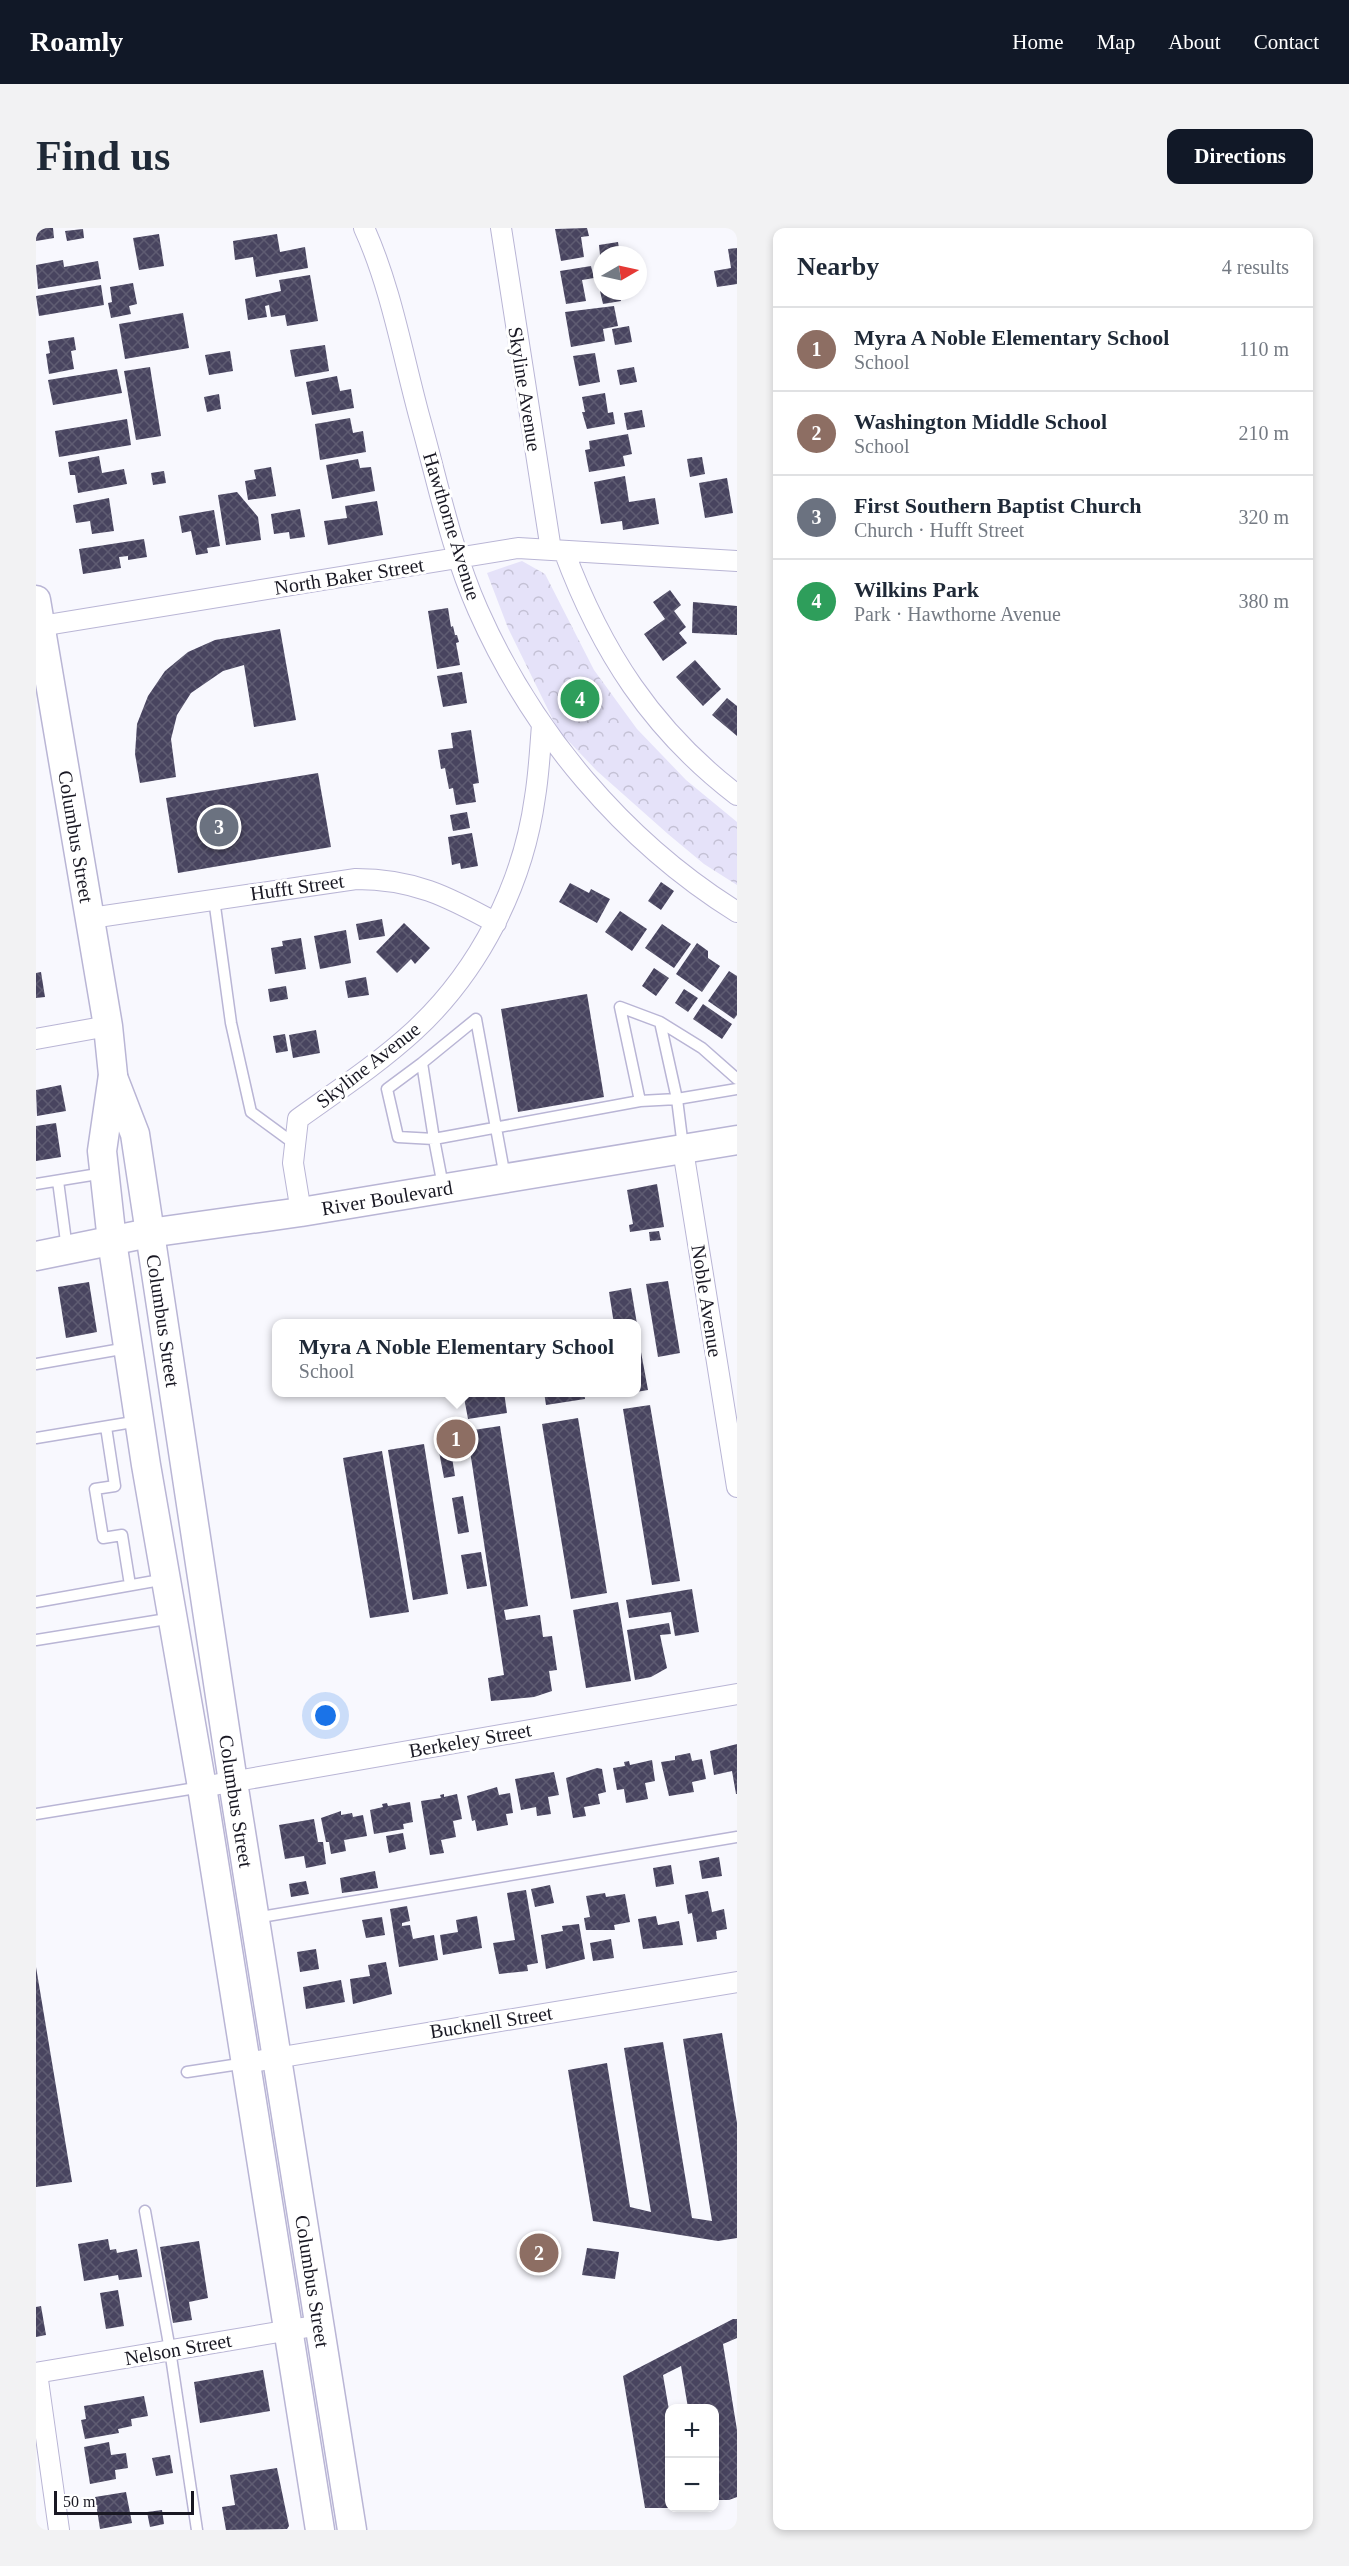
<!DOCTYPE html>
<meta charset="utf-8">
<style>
:root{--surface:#fff;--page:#f2f2f3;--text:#1f2937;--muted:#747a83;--line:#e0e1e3;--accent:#111827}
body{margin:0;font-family:"Times New Roman",serif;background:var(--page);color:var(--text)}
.controls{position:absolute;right:18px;bottom:18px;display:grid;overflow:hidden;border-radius:12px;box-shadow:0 3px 9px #0003}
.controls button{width:54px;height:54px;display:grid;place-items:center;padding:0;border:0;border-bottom:2px solid var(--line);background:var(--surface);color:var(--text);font:30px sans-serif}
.compass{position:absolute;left:557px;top:18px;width:54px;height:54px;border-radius:50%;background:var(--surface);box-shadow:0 3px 9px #0003;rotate:81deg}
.scale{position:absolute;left:18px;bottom:15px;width:140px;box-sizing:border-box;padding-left:6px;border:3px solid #191823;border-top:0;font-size:16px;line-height:21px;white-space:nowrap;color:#191823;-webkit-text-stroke:4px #fff;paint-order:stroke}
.you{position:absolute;left:290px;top:1488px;width:21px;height:21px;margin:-15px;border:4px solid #fff;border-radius:50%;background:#1a73e8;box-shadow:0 0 0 9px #1a73e833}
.badge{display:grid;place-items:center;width:39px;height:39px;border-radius:50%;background:var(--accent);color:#fff;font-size:20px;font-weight:700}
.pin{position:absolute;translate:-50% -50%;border:3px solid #fff;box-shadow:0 2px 6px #0006}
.popup{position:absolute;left:236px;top:1091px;width:369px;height:78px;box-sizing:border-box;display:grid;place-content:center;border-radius:12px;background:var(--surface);filter:drop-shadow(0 2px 4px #0005);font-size:20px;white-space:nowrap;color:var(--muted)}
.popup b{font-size:22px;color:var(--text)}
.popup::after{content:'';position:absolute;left:50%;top:100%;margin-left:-12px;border:12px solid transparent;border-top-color:var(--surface)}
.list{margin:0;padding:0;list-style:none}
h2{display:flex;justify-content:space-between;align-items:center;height:78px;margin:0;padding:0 24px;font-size:26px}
h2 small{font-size:20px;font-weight:400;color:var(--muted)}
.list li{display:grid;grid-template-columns:39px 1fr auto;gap:18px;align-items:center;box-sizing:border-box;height:84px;padding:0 24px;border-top:2px solid var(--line)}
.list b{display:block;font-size:22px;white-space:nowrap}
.list p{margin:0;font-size:20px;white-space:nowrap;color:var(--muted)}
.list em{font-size:20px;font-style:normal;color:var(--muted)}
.map{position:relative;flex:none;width:701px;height:2302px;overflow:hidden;border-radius:12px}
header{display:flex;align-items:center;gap:36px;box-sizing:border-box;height:84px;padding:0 30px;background:var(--accent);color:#fff}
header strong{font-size:28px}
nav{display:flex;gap:33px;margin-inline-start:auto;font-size:21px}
.intro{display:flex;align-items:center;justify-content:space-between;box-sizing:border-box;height:144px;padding:0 36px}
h1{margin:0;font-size:42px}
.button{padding:15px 27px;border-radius:12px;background:var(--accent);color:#fff;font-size:21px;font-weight:700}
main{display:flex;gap:36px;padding:0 36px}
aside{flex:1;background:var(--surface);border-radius:12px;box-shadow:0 3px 9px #0003}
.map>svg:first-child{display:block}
.forest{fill:url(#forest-crowns)}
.building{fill:url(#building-cross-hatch)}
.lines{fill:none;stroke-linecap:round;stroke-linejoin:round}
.service-casing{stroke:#b9b5d5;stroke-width:13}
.minor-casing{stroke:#b9b5d5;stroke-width:22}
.secondary-casing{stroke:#b9b5d5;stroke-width:31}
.service{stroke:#fff;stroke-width:10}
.minor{stroke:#fff;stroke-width:20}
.secondary{stroke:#fff;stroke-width:28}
.labels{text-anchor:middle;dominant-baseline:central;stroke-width:6;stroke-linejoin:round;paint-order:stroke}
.street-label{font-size:20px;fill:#191823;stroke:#fff}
</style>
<header>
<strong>Roamly</strong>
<nav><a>Home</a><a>Map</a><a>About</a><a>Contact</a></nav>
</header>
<div class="intro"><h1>Find us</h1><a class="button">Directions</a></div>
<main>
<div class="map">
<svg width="701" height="2302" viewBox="0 0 701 2302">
<defs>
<pattern id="forest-crowns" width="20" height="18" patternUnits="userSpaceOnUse" patternTransform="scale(1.5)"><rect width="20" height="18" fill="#e5e2f9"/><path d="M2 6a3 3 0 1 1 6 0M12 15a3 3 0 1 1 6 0" fill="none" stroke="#c4c1d5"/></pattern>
<pattern id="building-cross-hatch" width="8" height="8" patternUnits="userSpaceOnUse" patternTransform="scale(1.5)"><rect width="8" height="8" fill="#48445f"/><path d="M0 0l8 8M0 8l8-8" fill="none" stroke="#5f5c72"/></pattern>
</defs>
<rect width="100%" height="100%" fill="#f8f8fe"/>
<path class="forest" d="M486,333L509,346L558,442L601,501L650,552L701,594V657L668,636L632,606L561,543L522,502L472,400L451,345Z"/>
<path class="building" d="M0,0H17L18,10L0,13Z
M551,0L553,8L545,9L548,29L525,33L519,1Z
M47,1L48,10L31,13L29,3Z
M123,6L128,38L103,42L97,10Z
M241,6L244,24L269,19L272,40L220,49L217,29L199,32L197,13Z
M582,14L584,27H564L563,17Z
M701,20V56L681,59L678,43L695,40L692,21Z
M27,32L28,39L62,33L65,51L2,61L0,37Z
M555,38L558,50L546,52L550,73L530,76L524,43Z
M274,47L282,93L251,98L249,87L235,89L233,77L229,78L231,89L212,92L209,71L245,63L243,52Z
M97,55L101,76L93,78L95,86L75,90L72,75L76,74L74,59Z
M65,57L68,77L3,88L0,68Z
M564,63H583L585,73L567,76Z
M578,78L582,98L567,101L569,113L535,119L529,84Z
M147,85L153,120L89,131L83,96Z
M593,98L596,114L579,117L576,101Z
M38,109L40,122L35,123L38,141L13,146L10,126L14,125L12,113Z
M289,117L293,143L259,149L254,122Z
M194,123L197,143L173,147L169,127Z
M559,125L564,154L543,158L537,128Z
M114,139L125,208L100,212L88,143Z
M598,139L601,154L584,157L581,142Z
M81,141L86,165L17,177L12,152Z
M301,148L304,163L315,161L318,180L276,187L270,154Z
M569,165L572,185L577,184L579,196L551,201L546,184H549L546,169Z
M183,166L185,181L171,184L168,169Z
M606,182L609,199L591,202L588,185Z
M314,190L317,205L327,203L330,224L284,232L279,196Z
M91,191L95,217L23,229L19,203Z
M592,206L596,226L587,228L589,238L553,244L549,222L554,221L553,213Z
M63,228L66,245L88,241L91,256L42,265L39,247H34L32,234Z
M666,229L669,246L654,249L651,231Z
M322,231L324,240L335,239L339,263L296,271L290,237Z
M235,239L240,268L212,272L209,253L220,251L218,242Z
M128,243L130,255L117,257L115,245Z
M589,248L593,274L619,270L623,296L587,302L586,293L565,296L558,254Z
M691,250L697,285L669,290L663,255Z
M201,264L222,289L225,312L190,317L182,267Z
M73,270L78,303L56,306L54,293L40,295L37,277Z
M341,273L347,307L292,317L288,293L311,290L309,278Z
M264,281L269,309L254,311L253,304L238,306L235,286Z
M178,282L184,318L171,320L172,325L160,327L155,303L146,305L143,288Z
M108,311L111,329L92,332V328L83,329L85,340L47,346L43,321Z
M634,362L645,377L638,383L650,399L643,405L651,415L627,433L608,406L629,391L617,374Z
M657,374L701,378V407L656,405Z
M412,380L415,399L417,398L419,407H421L423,414L420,415L424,437L401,441L392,383Z
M244,401L260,492L218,499L208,437L187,443L155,465L141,487L135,511L140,549L104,555L99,526L101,496L112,468L129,443L152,424L179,412Z
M659,432L685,461L667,478L640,449Z
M426,444L431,475L407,479L401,448Z
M691,470L701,478V508L676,487Z
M435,502L443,555L437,556L440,574L420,577L417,560L413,561L409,540L405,541L402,522L417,520L415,505Z
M282,545L295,619L142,645L130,570Z
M431,584L434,600L417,603L414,587Z
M436,605L442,638L425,641L424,635L416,637L412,609Z
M625,654L638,663L625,682L612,673Z
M534,655L553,665L555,661L574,671L561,695L523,674Z
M584,683L611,701L596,723L569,704Z
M346,691L349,708L323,712L320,696Z
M368,695L394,720L379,736L375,731L361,745L340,724Z
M626,696L655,716L638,740L609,720Z
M310,702L315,735L284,741L278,708Z
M265,710L270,741L239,746L235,720L247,718L246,713Z
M661,715L672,723V730L684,738L666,764L640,746Z
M618,740L633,750L620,768L606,758Z
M693,743L701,748V787L698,791L672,773Z
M5,744L9,769L0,770V745Z
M330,749L333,767L312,770L309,753Z
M250,758L252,771L234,774L232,761Z
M648,761L662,770L652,784L639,775Z
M551,766L568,869L482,884L465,781Z
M667,776L696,796L686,811L657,791Z
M280,802L284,825L257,830L253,807Z
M249,806L252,823L240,825L237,808Z
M25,857L30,883L1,888L0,862Z
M20,895L25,929L0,933V898Z
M621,956L628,999L594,1004L593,997L597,996L591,962Z
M623,1003L625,1012L614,1013L613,1004Z
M632,1053L644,1125L622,1129L610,1056Z
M53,1054L61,1104L30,1110L22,1059Z
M595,1060L601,1096H578L573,1064Z
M600,1097L612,1162L600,1164Z
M427,1164H468L471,1185L432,1191Z
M508,1164H548L549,1171L510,1177Z
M614,1177L644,1353L616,1357L587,1181Z
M542,1190L571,1365L535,1371L506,1196Z
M464,1198L492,1378L468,1382L470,1392L504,1387L507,1409L516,1408L521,1442L513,1443L516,1463L498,1469L455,1473L452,1450L468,1447L431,1203Z
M413,1211L419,1248L408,1250L401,1213Z
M388,1216L412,1366L377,1372L352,1222Z
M346,1223L373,1384L334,1390L307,1230Z
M427,1268L433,1304L422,1306L416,1270Z
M445,1324L451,1358L431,1361L425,1327Z
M656,1361L663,1404L639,1408L635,1384L593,1390L590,1372Z
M582,1374L595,1453L550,1460L537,1382Z
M633,1395L635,1406L624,1407L631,1440L615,1449L599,1452L591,1402Z
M701,1516V1566H700L696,1543L678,1547L674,1523Z
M654,1525L656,1533L666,1531L670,1551L656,1554L658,1564L633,1568L625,1534L639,1532V1528Z
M616,1532L619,1553L609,1555L612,1571L590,1575L588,1561L581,1562L577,1540L589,1538L588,1534L593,1533L594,1537Z
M561,1540L566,1541L570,1564L562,1566L564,1576L548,1579L550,1588L537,1590L530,1550Z
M518,1544L523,1567L512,1569L515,1586L501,1588L500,1579L485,1582L479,1551Z
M461,1559L463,1567L474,1565L477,1585L470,1586L472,1597L441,1603L439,1592L436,1593L431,1568Z
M408,1566V1569L421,1566L426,1591L417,1593L420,1609L405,1612L408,1625L394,1627L385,1573L405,1570L404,1567Z
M374,1574L377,1594L367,1596L368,1601L338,1606L334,1582L347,1579L346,1576L351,1575L352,1578Z
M305,1583V1587L316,1585L317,1589L327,1587L331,1608L308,1612L310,1623L295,1626L293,1614H290L285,1590Z
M278,1591L282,1614H287L290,1636L270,1640L268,1628L249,1631L243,1597Z
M367,1605L370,1621L353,1625L350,1608Z
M683,1629L686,1648L666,1651L663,1633Z
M635,1637L638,1656L620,1659L617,1640Z
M339,1643L342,1660L306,1665L304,1650Z
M270,1653L273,1666L255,1669L253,1656Z
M514,1657L518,1675L499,1679L495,1661Z
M490,1662L502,1735L491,1737L492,1743L463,1746L457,1715L479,1712L471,1665Z
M672,1663L676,1684L688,1681L691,1701L680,1703L681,1711L661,1714L656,1685L652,1686L649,1667Z
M569,1665L570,1669L589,1666L594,1694L578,1697L579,1702H550L548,1690L554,1689L550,1668Z
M371,1678L374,1693L366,1695V1698L374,1697L377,1711L398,1707L402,1732L363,1739L354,1681Z
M441,1688L446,1720L407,1727L404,1707L422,1704L420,1692Z
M620,1688L622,1697L643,1693L647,1717L607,1721L602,1691Z
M346,1689L349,1707L330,1710L326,1692Z
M543,1696L549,1731L510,1741L505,1707L527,1703L526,1698Z
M575,1711L578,1730L557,1733L554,1715Z
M280,1721L283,1741L264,1744L261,1724Z
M350,1734L356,1766L317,1776L314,1751L334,1748L332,1737Z
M0,1739L36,1954L0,1959Z
M305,1752L309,1774L270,1781L267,1759Z
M686,1805L701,1895V2010L682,2013L557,1993L532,1842L571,1835L594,1979L615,1984L588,1820L627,1814L656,1990L676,1993L647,1811Z
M72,2011L74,2022L80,2021L81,2025L101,2021L106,2049L83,2052L82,2047L48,2053L42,2016Z
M163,2013L172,2070L153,2074L156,2092L137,2095L124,2019Z
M551,2020L583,2024L579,2051L546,2047Z
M82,2062L88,2098L70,2101L64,2065Z
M5,2078L10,2107L0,2109V2079Z
M697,2091H701V2110L687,2116L701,2202V2269L693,2272H678V2180H652L645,2138L627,2147L634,2188V2280H609L587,2148Z
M227,2142L234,2183L164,2195L158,2154Z
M108,2168L112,2188L95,2191L96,2198L82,2201L83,2205L49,2211L45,2192L50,2191L48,2178Z
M73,2214L75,2227L90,2225L92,2240L79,2242L80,2251L54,2256L48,2219Z
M134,2227L137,2245L120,2248L116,2230Z
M241,2240L253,2298L251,2301L190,2302L186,2279L199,2277L194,2247Z
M90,2264L96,2295L64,2301L59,2269Z
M126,2282L128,2296L114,2299L111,2284Z"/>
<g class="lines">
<defs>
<path id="service" d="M178,671L195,795L215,884L260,917
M624,794L666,820L701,851
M386,835L351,861L362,909L398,911L407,958
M604,873L641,871L701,861
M469,949L440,791L386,835L398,911L604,873L584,779L624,794L641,871L647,919
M22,953L31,1021
M0,956L68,945
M0,1136L91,1120
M70,1199L79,1258L59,1261L67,1310L86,1307L94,1357
M0,1210L103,1193
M0,1374L130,1351
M0,1412L137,1390
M0,1586L166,1559
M219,1690L701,1609
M151,1844L210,1835
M109,1983L134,2122L161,2302"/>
<path id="minor" d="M328,0C355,59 367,129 384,191C402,255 415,321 442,382C496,504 587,613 701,684
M465,0L515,322
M528,323C565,423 616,502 701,567
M0,402L17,396L482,320L701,333
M55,690L320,651C377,651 411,668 460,695
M0,811L72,798
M647,922L701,1259
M265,984L257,935L262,891C301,863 342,836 378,803C443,743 487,657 499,569C503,545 504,521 506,497
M166,1559L701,1466
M210,1835L701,1754
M0,2145L284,2097
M1,2145L23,2302"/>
<g id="secondary">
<path id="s1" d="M0,372L72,798L77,847L66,923L76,1013L110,1237L166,1559L284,2302"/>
<path id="s2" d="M77,849L99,906L197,1554L316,2302"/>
<path id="s3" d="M0,1028L113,1005L265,984L701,912"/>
</g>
</defs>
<use href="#service" class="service-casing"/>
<use href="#minor" class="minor-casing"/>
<use href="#secondary" class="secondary-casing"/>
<use href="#service" class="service"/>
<use href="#minor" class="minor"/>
<use href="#secondary" class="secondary"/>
</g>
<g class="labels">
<g class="street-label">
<text transform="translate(489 161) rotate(81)">Skyline Avenue</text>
<text transform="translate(416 298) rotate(73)">Hawthorne Avenue</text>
<text transform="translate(313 348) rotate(-9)">North Baker Street</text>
<text stroke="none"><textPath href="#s1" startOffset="240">Columbus Street</textPath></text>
<text transform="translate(261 659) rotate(-8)">Hufft Street</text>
<text transform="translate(332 837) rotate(-38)">Skyline Avenue</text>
<text stroke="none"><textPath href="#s3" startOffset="356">River Boulevard</textPath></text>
<text transform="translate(671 1073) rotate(81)">Noble Avenue</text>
<text stroke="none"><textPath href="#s2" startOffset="250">Columbus Street</textPath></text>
<text transform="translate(434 1512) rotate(-10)">Berkeley Street</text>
<text stroke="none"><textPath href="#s2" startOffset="736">Columbus Street</textPath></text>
<text transform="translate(455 1794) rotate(-9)">Bucknell Street</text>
<text stroke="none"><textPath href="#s2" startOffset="1222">Columbus Street</textPath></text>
<text transform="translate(142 2121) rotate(-10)">Nelson Street</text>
</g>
</g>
</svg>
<div class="controls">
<button>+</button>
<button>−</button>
</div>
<svg class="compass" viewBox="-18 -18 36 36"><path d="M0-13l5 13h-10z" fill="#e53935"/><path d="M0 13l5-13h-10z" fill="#747a83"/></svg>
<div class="scale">50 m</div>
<div class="you"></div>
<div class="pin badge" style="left:420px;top:1211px;background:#8d6e63">1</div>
<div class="popup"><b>Myra A Noble Elementary School</b>School</div>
<div class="pin badge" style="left:503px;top:2025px;background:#8d6e63">2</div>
<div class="pin badge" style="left:183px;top:599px;background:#6b7280">3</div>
<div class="pin badge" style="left:544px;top:471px;background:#2e9e5b">4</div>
</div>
<aside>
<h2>Nearby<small>4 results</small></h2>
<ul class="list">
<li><span class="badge" style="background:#8d6e63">1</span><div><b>Myra A Noble Elementary School</b><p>School</p></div><em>110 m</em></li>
<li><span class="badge" style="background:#8d6e63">2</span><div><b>Washington Middle School</b><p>School</p></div><em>210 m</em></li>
<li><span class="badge" style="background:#6b7280">3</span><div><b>First Southern Baptist Church</b><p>Church · Hufft Street</p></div><em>320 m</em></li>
<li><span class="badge" style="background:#2e9e5b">4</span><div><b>Wilkins Park</b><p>Park · Hawthorne Avenue</p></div><em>380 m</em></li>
</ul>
</aside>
</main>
